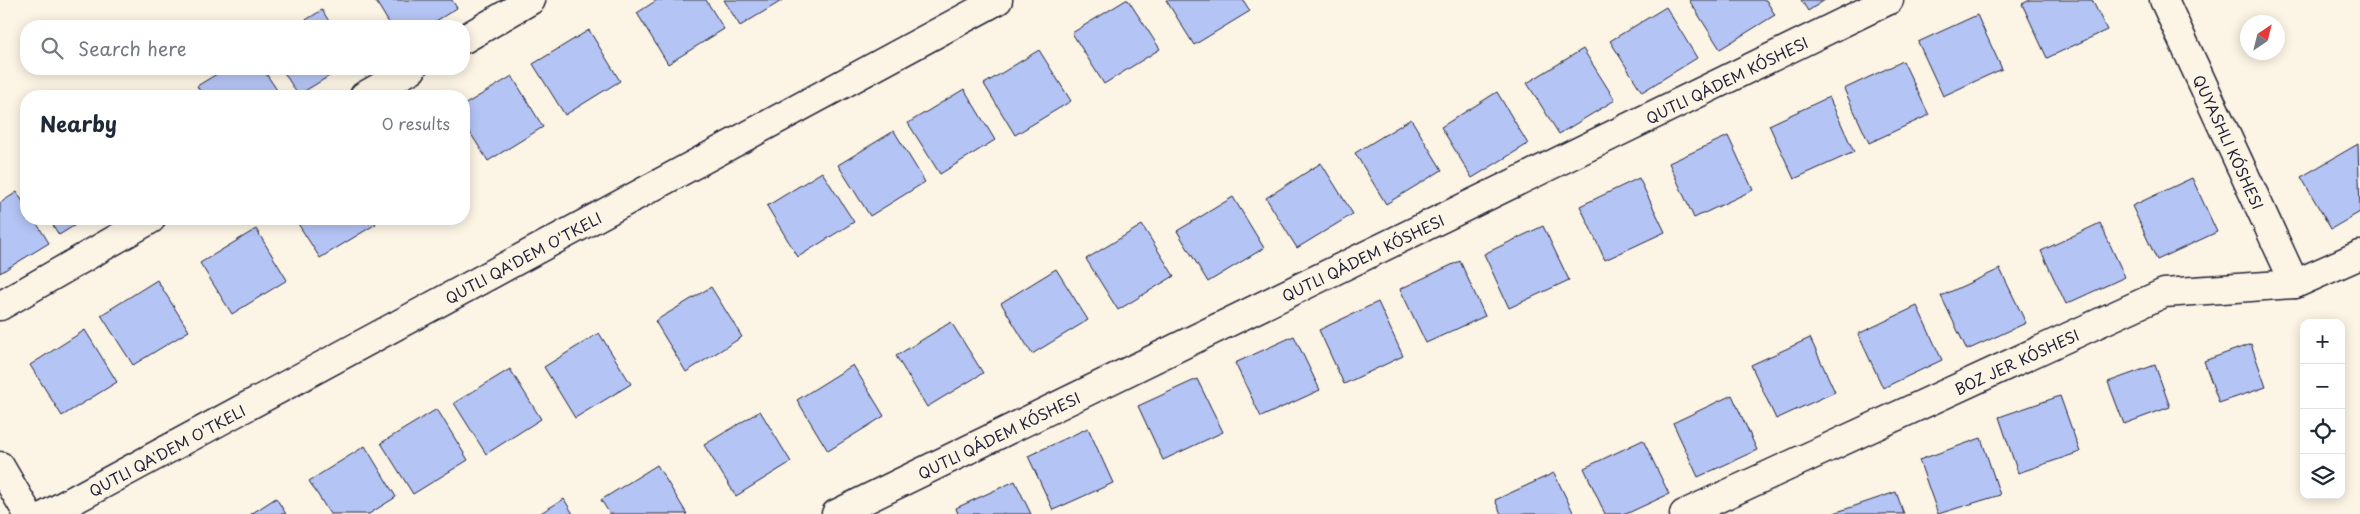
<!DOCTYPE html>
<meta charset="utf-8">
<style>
:root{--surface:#fff;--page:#f2f2f3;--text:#1f2937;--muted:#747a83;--line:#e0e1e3}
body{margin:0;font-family:"Playpen Sans",sans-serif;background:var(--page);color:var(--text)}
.controls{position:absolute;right:15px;bottom:15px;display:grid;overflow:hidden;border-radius:10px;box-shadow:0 2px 12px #0003}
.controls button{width:45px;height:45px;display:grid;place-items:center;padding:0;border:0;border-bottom:1px solid var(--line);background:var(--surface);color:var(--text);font:25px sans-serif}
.compass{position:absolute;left:2240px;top:15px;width:45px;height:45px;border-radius:50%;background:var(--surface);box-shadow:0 2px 12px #0003;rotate:35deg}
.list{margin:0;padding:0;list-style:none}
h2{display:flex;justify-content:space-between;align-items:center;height:65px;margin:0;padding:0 20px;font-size:21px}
h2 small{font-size:16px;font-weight:400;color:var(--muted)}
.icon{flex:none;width:28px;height:28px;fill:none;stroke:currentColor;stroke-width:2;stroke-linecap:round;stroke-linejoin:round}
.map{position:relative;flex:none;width:2360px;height:514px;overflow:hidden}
.search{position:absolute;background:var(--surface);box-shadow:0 2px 12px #0003;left:20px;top:20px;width:450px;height:55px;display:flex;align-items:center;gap:12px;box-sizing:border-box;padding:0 18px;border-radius:20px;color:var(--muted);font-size:19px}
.panel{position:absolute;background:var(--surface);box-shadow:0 2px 12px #0003;left:20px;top:90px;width:450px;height:135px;border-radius:20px}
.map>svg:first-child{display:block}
.building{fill:#b4c4f4;stroke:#22223b}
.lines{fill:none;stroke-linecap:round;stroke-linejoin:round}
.minor-casing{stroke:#22223b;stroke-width:31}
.minor{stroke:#fcf5e5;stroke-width:28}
.labels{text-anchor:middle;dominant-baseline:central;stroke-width:5;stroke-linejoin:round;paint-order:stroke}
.street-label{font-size:15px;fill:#22223b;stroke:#fcf5e5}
</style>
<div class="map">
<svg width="2360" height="514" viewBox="0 0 2360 514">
<rect width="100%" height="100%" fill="#fcf5e5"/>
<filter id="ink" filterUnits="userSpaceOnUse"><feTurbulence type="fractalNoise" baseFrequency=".02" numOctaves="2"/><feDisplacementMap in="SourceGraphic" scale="10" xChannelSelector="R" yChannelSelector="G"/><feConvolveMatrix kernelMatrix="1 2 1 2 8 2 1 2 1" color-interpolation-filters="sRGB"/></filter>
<g filter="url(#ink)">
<path class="building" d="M375,0H452L457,8L428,26H391Z
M657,0H706L724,29L668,64L637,13Z
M724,0H783L740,26Z
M1126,0H1128L1160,49L1104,84L1072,33Z
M1166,0H1243L1250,11L1194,45Z
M1689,0H1766L1775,15L1720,49Z
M1801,0H1825L1808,11Z
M2030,0H2092L2107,30L2047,58L2022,4Z
M1666,7L1697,58L1642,92L1610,41Z
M322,10L332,26H296Z
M1977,15L2002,69L1943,96L1918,42Z
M589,30L620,81L565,115L533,64Z
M1583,49L1615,100L1559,134L1527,83Z
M1039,50L1071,101L1015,135L984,84Z
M1903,61L1929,115L1869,143L1844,89Z
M225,69H263L281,96H203L197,86Z
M282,69H341L298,95Z
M512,76L543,127L488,161L464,123V105Z
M964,89L995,140L940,174L908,123Z
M1497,92L1528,144L1472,178L1441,127Z
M1829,97L1854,152L1794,179L1769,125Z
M1411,119L1442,170L1386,204L1355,153Z
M894,131L925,182L870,216L838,165Z
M1728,136L1753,190L1694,218L1669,163Z
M2358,144L2360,212L2331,229L2301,177Z
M1321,163L1353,214L1297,248L1266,198Z
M822,172L854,222L798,257L767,206Z
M1639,178L1665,232L1605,260L1580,206Z
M2192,178L2217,232L2157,260L2132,206Z
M17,192L26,207V219H34L49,243L0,273V203Z
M1233,197L1264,248L1208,282L1177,231Z
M49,219H85L59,235Z
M295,219H372L376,224L320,258Z
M2100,223L2125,277L2066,304L2041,251Z
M1142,225L1174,276L1118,310L1086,259Z
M1543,226L1569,280L1509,308L1484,254Z
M256,229L287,280L232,314L200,263Z
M1460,261L1485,316L1426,343L1400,289Z
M1056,269L1088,320L1032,354L1001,303Z
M2000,269L2026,323L1967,350L1941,296Z
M157,280L189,331L133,365L101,315Z
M711,287L742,337L686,372L655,321Z
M1378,302L1403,356L1344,384L1319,330Z
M1917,306L1942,360L1883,388L1858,334Z
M951,322L983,373L927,407L896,356Z
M85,330L117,382L62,416L30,365Z
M599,333L631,384L575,418L544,367Z
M1294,336L1320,390L1261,417L1235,363Z
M1810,338L1835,392L1776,419L1751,365Z
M2251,344L2266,387L2219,403L2204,361Z
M853,365L884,416L828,451L797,400Z
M2155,365L2170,407L2124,424L2108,382Z
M510,369L541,419L486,454L454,403Z
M1197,379L1223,432L1163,460L1138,406Z
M1732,395L1757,450L1698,477L1673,423Z
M2060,396L2080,452L2018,473L1999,417Z
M437,409L468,460L413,494L381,443Z
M760,411L791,462L736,496L704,445Z
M1088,428L1113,483L1053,510L1028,456Z
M1981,438L2000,495L1938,514L1919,460Z
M1643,440L1669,494L1626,514H1605L1584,468Z
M365,446L396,497L369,514H330L309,481Z
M657,465L687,514H610L601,500Z
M1554,473L1574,514H1501L1495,500Z
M1015,481L1031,514H958L956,508Z
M1896,492L1904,514H1835L1834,513Z
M276,498L286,514H251Z
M564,499L573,514H539Z"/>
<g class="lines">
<defs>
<g id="minor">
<path id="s1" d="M2164,0L2295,284"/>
<path d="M464,39L531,0"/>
<path d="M364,96L412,69"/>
<path d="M0,306L151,219"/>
<path d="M0,466L28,514"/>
<path id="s2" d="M48,514L998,0"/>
<path id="s3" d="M836,514L1889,0"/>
<path id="s4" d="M1684,514L2164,293L2295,284L2360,255"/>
</g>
</defs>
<use href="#minor" class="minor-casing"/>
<use href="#minor" class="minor"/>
</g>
</g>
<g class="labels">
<g class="street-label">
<text stroke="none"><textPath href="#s3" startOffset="991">QUTLI QÁDEM KÓSHESI</textPath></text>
<text stroke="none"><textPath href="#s1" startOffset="156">QUYASHLI KÓSHESI</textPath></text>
<text stroke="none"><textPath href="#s2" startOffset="540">QUTLI QA'DEM O'TKELI</textPath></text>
<text stroke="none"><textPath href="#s3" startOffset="586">QUTLI QÁDEM KÓSHESI</textPath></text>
<text stroke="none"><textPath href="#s4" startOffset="366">BOZ JER KÓSHESI</textPath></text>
<text stroke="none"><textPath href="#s3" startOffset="181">QUTLI QÁDEM KÓSHESI</textPath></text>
<text stroke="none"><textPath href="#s2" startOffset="135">QUTLI QA'DEM O'TKELI</textPath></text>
</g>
</g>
</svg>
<div class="controls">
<button>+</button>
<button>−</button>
<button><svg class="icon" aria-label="locate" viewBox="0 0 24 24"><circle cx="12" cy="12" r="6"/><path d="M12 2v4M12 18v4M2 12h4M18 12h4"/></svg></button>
<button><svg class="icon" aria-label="layers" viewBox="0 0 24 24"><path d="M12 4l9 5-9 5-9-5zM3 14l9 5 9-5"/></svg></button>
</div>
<svg class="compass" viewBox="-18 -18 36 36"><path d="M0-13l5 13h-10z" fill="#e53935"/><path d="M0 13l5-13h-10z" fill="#747a83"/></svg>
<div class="search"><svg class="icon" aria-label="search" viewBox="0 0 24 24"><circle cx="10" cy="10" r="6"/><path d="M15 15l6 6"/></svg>Search here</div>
<section class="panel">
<h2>Nearby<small>0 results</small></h2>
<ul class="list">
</ul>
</section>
</div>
